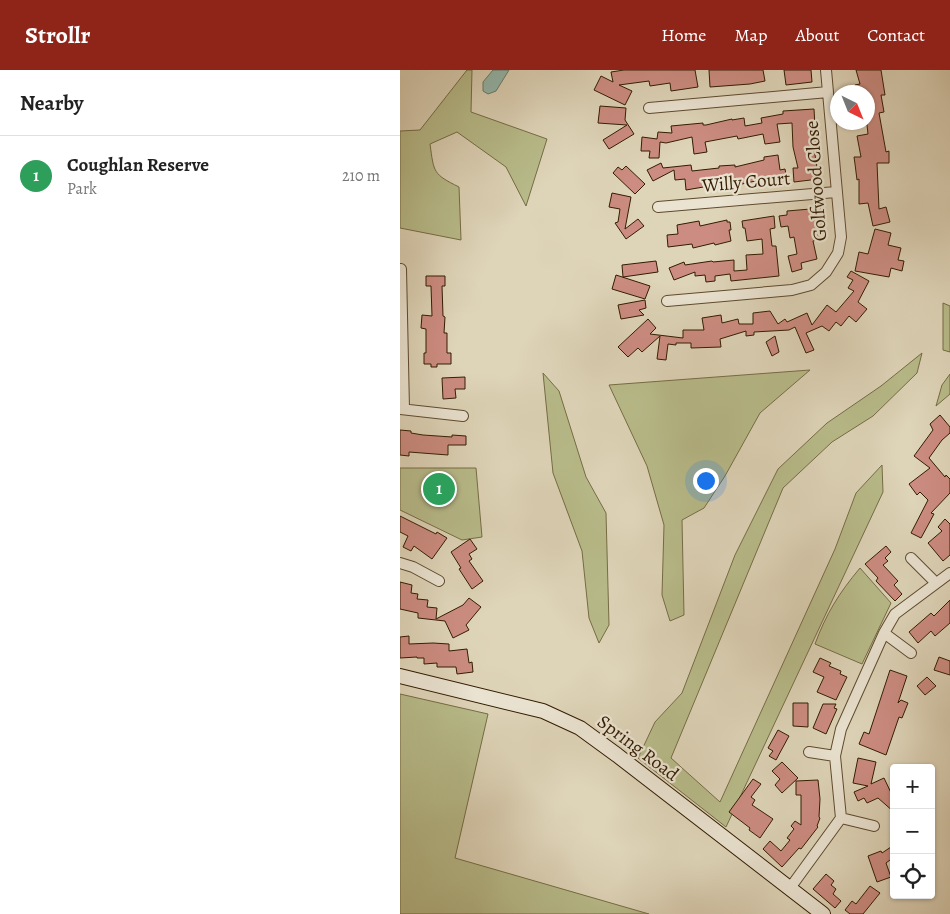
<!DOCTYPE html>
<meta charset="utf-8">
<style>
:root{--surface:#fff;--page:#f6f6f6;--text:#222;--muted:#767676;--line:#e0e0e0;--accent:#8f2418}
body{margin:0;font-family:Alegreya,serif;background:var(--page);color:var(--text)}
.controls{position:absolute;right:15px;bottom:15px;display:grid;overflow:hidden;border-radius:5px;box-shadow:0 1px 4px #0004}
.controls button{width:45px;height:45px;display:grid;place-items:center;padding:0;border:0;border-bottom:1px solid var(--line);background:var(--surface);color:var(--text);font:25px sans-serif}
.compass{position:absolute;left:430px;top:15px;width:45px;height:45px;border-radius:50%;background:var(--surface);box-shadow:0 1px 4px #0004;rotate:137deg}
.you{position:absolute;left:305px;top:410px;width:18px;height:18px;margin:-12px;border:4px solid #fff;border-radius:50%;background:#1a73e8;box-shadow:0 0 0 8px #1a73e833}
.badge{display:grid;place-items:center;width:32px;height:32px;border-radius:50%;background:var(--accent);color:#fff;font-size:16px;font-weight:700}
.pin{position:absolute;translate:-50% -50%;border:2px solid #fff;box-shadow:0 1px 5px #0006}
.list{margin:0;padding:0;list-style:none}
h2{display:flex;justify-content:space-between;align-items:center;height:65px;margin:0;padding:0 20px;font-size:21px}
h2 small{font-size:16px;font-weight:400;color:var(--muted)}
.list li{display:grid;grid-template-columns:32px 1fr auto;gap:15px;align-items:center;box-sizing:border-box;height:80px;padding:0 20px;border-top:1px solid var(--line)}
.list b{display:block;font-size:19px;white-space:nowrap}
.list p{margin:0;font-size:16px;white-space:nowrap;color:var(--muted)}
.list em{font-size:16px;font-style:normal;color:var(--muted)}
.icon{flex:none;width:28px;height:28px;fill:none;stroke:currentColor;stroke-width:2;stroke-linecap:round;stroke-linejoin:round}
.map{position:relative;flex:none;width:550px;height:844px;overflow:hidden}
header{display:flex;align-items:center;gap:30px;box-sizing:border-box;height:70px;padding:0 25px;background:var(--accent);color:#fff}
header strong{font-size:24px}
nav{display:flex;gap:28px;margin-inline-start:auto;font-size:18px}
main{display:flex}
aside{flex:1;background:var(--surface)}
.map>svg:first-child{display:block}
.green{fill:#b8bb8a;stroke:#766c45}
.water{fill:#93b8ad;stroke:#6d7a68}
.building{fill:#cc8c81;stroke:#331c00}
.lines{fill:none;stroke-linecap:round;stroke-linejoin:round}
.minor-casing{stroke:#5e4a2e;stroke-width:12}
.secondary-casing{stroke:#331c00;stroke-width:16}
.minor{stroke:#eae3d1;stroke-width:10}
.secondary{stroke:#eae3d1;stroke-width:14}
.labels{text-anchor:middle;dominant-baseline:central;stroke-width:4.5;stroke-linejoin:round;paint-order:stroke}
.street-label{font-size:19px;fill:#331c00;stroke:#eae3d1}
</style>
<header>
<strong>Strollr</strong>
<nav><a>Home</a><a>Map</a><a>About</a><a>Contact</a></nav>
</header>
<main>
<aside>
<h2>Nearby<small></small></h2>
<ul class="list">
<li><span class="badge" style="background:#2e9e5b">1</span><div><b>Coughlan Reserve</b><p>Park</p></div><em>210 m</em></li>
</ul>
</aside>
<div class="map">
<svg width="550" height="844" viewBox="0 0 550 844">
<rect width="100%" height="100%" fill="#ded4b8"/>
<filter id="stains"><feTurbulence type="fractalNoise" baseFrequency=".004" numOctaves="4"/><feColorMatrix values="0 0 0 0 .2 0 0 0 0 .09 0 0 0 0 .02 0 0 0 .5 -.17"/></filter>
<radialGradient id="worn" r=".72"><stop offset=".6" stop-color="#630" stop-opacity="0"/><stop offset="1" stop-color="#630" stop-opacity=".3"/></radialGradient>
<path class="green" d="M67,0H72L71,42L147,69L126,136L106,97L57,62L30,74C34,103 33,104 59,117L61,170L0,158V61L20,60Z
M543,233L550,236V282L543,280Z
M522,283L517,303L473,346L432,372L383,418L271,688L320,732L435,479L456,423L482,395L483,422L326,757L238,688L255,652L282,623L335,485L378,399L427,353L481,316Z
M410,300L360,343L325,406L304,438L282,450L284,545L270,551L262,525L264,455L247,396L209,315Z
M143,303L159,321L186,407L206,443L209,555L199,573L189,548L182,481L153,403Z
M550,304V324L536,336L542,315Z
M0,398H76L82,467L62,470L0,440Z
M460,498L491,533L462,594L415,574C426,544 439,523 460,498Z
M0,624L88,644L55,788L249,844H0Z"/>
<path class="water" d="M93,0H109L96,21L88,24L83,21V12Z"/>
<path class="building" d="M224,0H295L298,17L271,21L270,13L250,16L249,11L219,15L232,21L225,35L194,20L201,6L213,12L211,2Z
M309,0H363L365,11L350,14L310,17Z
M384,0H411L412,12L386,15Z
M456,0H481L485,25H481L484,42L479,43L486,82L489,81V93H477L479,139L486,137L490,152L473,156L468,133L459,134V109L457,110L455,94L454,87H461L457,66L468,64L467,55L468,22H456L455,15L460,14Z
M200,36L226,38L225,50L234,64L209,79L203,70L227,55L198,53Z
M414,39L416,73H413L419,109L394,112L393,98H398L393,77L392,53L377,54L380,72L365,74L363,64L338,69L337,66L305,72L307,82L294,84L292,67L266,73L260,72L259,88H249L250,81H241L242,67L257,69L258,62L272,63L271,56L303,53V55H306L332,49V50L344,48L345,56L362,53L361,48L383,44V41Z
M378,85L380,100L385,99L387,110L370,113L369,108L342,114L341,109L314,110L315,115L286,120L285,109L275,110L274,100L253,111L247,100L261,93L263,98L291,95L292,101L319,98V96L335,95V97L364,90V87Z
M226,96L245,114L235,124L213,103L218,97L222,100Z
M212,123L231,127L225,159L238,149L244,156L226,169L215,153L218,152L220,139L209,137Z
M422,138L423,152H421L424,168L413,171L417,189L401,193L402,199L392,202L388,186L397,184L394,167L390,168L388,156L381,157L379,146L387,145V141Z
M374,146L375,158L370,159L372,176H376L379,206L331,211L330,204L315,206V211L306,212L305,205L295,206V202L274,210L269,198L284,192L285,195L312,191L313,192L334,190V201L347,200L346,185L363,184L362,169L347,171L345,158H343L342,151Z
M327,150V152H330L331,160H329L331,171L315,175L314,173L293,178L292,174L268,177L267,165L278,164L277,155L299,151L300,156Z
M475,159L491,163L488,175L501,178L498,190L504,191L502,201L491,198L489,207L455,201L459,182L468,184Z
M256,191L258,202L223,207L222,195Z
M451,201L469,211L458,232L467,239L456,252L449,246L441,256L436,252L429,261L422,256L406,263L414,280L406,283L395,257L389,260L354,262V265L346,266V261L320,269L321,277L291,278V273H276V275L268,274L266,290L257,289L260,266L242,282L238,278L228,287L218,277L248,249L256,258L250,264L283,268V260H304L302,248L321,245L322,253L338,249L339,254H353V243L370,241L378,254L385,249L387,252L407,243L412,255L427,235L436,242L454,221L448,218L453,210L447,207Z
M216,205L250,216L245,229L212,219Z
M26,206H45V216H42L43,246L45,247L44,263H47V283H51V294H37V297H31V294H24V283H26V259L21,258L22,245L32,246L31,216H26Z
M245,230L246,238L239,240L244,245L221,249L218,235Z
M375,266L379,282L372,286L366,272Z
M65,307V319H55L56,328L43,329L42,308Z
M540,345L550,357V363L542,370L529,388L545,407L546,405L550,409V423L531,443L534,444L521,468L511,463L528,430L520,422L517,425L509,414L530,398L514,386L533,360L530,354Z
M0,360L11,361V363L23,365L52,367V365L66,366V375H48V385L9,382V386L0,385Z
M0,446L36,464L37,462L47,468L32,489L14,476L11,481L3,477L8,466L0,462Z
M545,449L550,454V485L543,491L528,473L542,461L538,457Z
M70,469L77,479L69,484L72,489L69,491L83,511L72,519L59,499L61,498L51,482Z
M486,476L491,482L485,488L488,491L483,495L498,511L494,515L502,524L495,531L476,511L478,508L465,494Z
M0,512L12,515L11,523L18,524L17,529L28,530L27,537L37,538L36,549L63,535L69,528L81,537L66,555L69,560L53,568L45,551L18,548V543L0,539Z
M550,530V553L535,566L531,561L518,573L509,562L531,543L534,546Z
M9,566V574L33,573L49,574V581L67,579L69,593L72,592L73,602L57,604L56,597H37V593L24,594V588H17V587L0,588V567Z
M539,587L550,591V605L534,600Z
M420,588L431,593L429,596L441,601L440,604L447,607L436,630L417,622L424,607L413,602Z
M490,600L507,606L498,633L501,630L508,633L502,648L499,647L486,685L459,674L464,662L469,664Z
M527,607L536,616L525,625L517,616Z
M393,633H408V657L393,656Z
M423,634H436L434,638L437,639L426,664L413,658Z
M378,660L389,666L376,690L369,686L373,681L368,678Z
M458,688L476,692L471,714L484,708L494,729V742L478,728L467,733L464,728L458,731L454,722L468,716L453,713Z
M382,692L398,708L382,723L375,715L380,709L372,701Z
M353,709L361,714L351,727L355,730L352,735L373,749L360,768L349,760L350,758L329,742Z
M418,710L420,729L419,747L420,748L417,756L418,757L401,779L399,778L382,797L363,779L370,771L381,781L390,770L387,768L394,759L391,756L395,751L401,755V725H396V711Z
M494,775V787L486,793L491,807L477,812L468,786L481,781L482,783Z
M426,804L434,811L431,815L436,819L433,824L441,831L435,838L413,819Z
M470,816L480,823L463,844H450L445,840L452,831L456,834Z"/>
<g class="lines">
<defs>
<path id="minor" d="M249,38L428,22
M258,137L436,122
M1,199L4,339
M267,231L392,220L411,215L426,202L438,183L441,167L426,0
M0,339L63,346
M511,488L536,513
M0,493L13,497L39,511
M484,563L511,583
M409,682L435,686
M441,748L474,756
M390,818L441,748L435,686L441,659L484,563L495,544L550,503"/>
<path id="secondary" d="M0,606L143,641L180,658L217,685L423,844"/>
</defs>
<use href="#minor" class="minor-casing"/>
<use href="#secondary" class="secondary-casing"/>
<use href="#minor" class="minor"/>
<use href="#secondary" class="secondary"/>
</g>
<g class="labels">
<g class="street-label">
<text transform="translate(416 111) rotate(-94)">Golfwood Close</text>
<text transform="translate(346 112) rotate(-5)">Willy Court</text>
<text transform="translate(238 678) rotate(37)">Spring Road</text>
</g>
</g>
<rect width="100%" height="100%" filter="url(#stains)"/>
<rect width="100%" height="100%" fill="url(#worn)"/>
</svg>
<div class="controls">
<button>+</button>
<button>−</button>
<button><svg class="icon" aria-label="locate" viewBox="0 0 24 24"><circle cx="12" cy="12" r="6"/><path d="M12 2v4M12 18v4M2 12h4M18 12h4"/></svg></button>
</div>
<svg class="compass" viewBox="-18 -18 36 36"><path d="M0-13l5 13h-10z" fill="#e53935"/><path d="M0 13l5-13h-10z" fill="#767676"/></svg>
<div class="you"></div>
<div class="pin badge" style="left:39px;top:419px;background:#2e9e5b">1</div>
</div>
</main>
